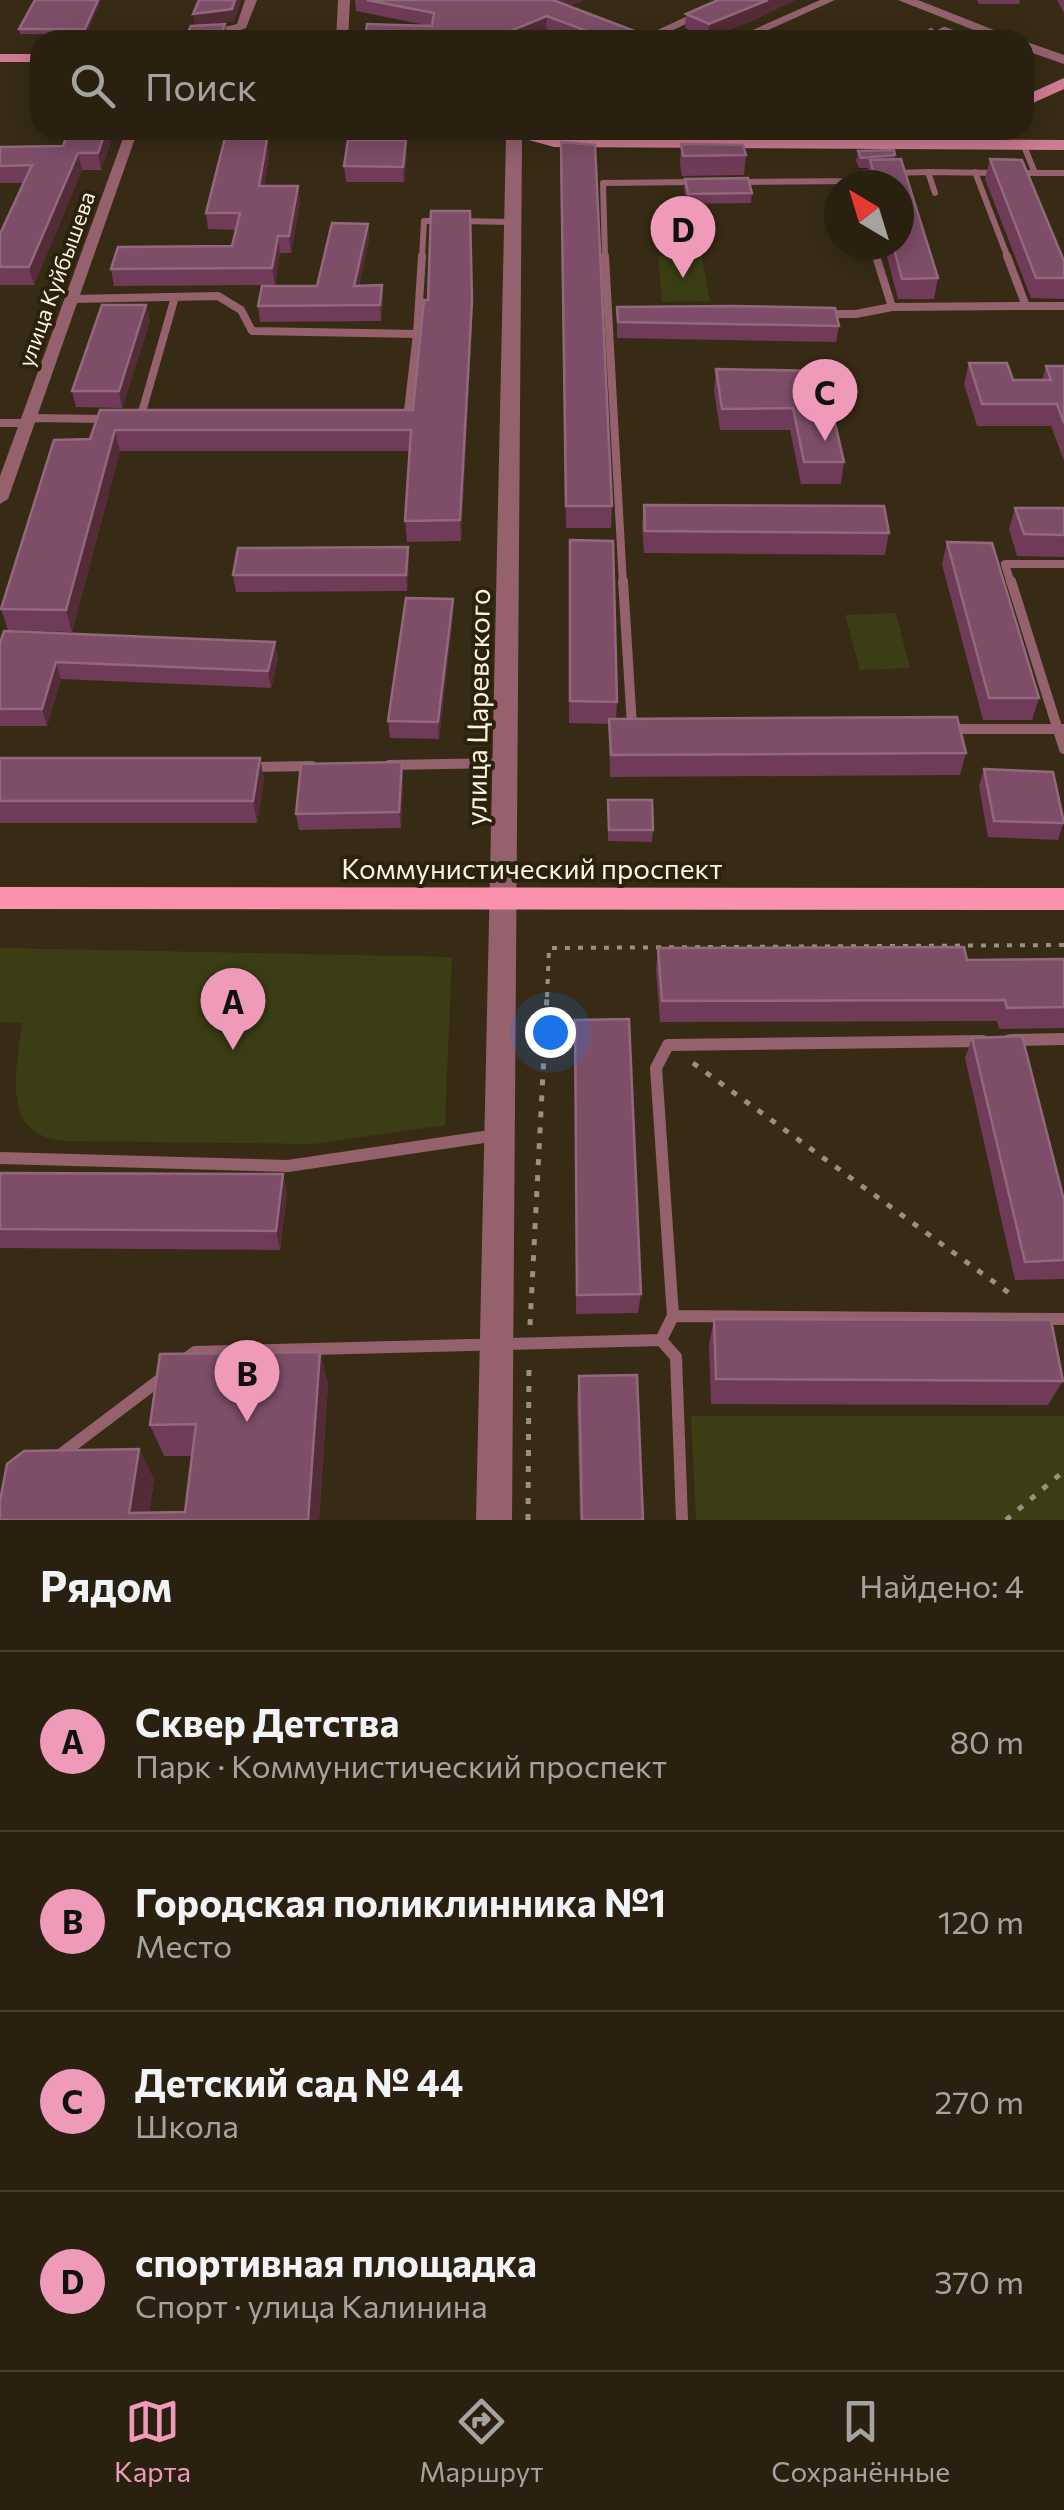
<!DOCTYPE html>
<html lang="ru">
<meta charset="utf-8">
<style>
:root{--surface:#292010;--page:#312819;--text:#f1f3f6;--muted:#a5a39f;--line:#453e30;--accent:#ef9ab8}
body{margin:0;font-family:Commissioner,sans-serif;background:var(--page);color:var(--text)}
.compass{position:absolute;left:824px;top:170px;width:90px;height:90px;border-radius:50%;background:var(--surface);box-shadow:0 5px 25px #0003;rotate:322deg}
.you{position:absolute;left:550px;top:1032px;width:35px;height:35px;margin:-25px;border:8px solid #fff;border-radius:50%;background:#1a73e8;box-shadow:0 0 0 15px #1a73e833}
.badge{display:grid;place-items:center;width:65px;height:65px;border-radius:50%;background:var(--accent);color:#111;font-size:32px;font-weight:700}
.pin{position:absolute;translate:-50% -82px;filter:drop-shadow(0 2px 5px #0008)}
.pin::after{content:'';position:absolute;top:52px;width:35px;height:30px;background:inherit;clip-path:polygon(0 0,100% 0,50% 100%)}
.list{margin:0;padding:0;list-style:none}
h2{display:flex;justify-content:space-between;align-items:center;height:130px;margin:0;padding:0 40px;font-size:42px}
h2 small{font-size:32px;font-weight:400;color:var(--muted)}
.list li{display:grid;grid-template-columns:65px 1fr auto;gap:30px;align-items:center;box-sizing:border-box;height:180px;padding:0 40px;border-top:2px solid var(--line)}
.list b{display:block;font-size:38px;white-space:nowrap}
.list p{margin:0;font-size:32px;white-space:nowrap;color:var(--muted)}
.list em{font-size:32px;font-style:normal;color:var(--muted)}
.icon{flex:none;width:55px;height:55px;fill:none;stroke:currentColor;stroke-width:2;stroke-linecap:round;stroke-linejoin:round}
.map{position:relative;flex:none;width:1064px;height:1520px;overflow:hidden}
.search{position:absolute;background:var(--surface);box-shadow:0 5px 25px #0003;left:30px;right:30px;top:30px;height:110px;display:flex;align-items:center;gap:25px;box-sizing:border-box;padding:0 35px;border-radius:30px;color:var(--muted);font-size:38px}
.sheet{height:850px;background:var(--surface)}
nav{display:flex;justify-content:space-around;align-items:center;box-sizing:border-box;height:140px;border-top:2px solid var(--line);background:var(--surface);font-size:28px;color:var(--muted)}
nav a{display:grid;justify-items:center;gap:5px}
nav .on{color:var(--accent)}
.map>svg:first-child{display:block}
.green{fill:#3b3e14}
.lines{fill:none;stroke-linecap:round;stroke-linejoin:round}
.path-far1{stroke:#99907e;stroke-width:4;stroke-dasharray:5 8;stroke-linecap:butt}
.path{stroke:#99907e;stroke-width:5;stroke-dasharray:6 10;stroke-linecap:butt}
.service-far3{stroke:#94616d;stroke-width:6}
.service-far2{stroke:#94616d;stroke-width:8}
.service-far1{stroke:#94616d;stroke-width:10}
.service{stroke:#94616d;stroke-width:12}
.minor{fill:#94616d;fill-rule:evenodd}
.tertiary{fill:#94616d;fill-rule:evenodd}
.secondary{fill:#ce7c92;fill-rule:evenodd}
.primary{fill:#fb91ad;fill-rule:evenodd}
.wall{fill:#703a59}
.shaded-wall{fill:#532c37}
.building{fill:#7e4e68;stroke:#92687c;stroke-width:2.5}
.labels{text-anchor:middle;dominant-baseline:central;stroke-width:8;stroke-linejoin:round;paint-order:stroke}
.far-street-label{font-size:22px;fill:#fbf4e6;stroke:#2c220c}
.street-label{font-size:28px;fill:#fbf4e6;stroke:#2c220c}
</style>
<div class="map">
<svg width="1064" height="1520" viewBox="0 0 1064 1520">
<rect width="100%" height="100%" fill="#372b15"/>
<path class="green" d="M701,253L710,301L662,302L658,256Z
M896,613L910,668L860,670L845,615Z
M0,948L452,957L445,1125L313,1144L64,1141C0,1135 16,1073 22,1023L0,1022Z
M691,1416H1064V1520H696Z"/>
<g class="lines">
<path class="path-far1" d="M547,997L549,948L1064,945"/>
<path class="path" d="M693,1063L1009,1293
M530,1325L547,995
M528,1520L529,1360
M1006,1520L1064,1471"/>
<path class="service-far3" d="M915,40L931,31
M630,130L631,142
M1024,146L1035,173
M928,172L997,173
M975,172L1008,258
M895,173L928,172L935,193
M1014,173H1064
M738,182L854,181L864,173H878
M461,221L513,222
M873,245L877,258
M422,258L424,221H444
M605,258L603,183L696,182"/>
<path class="service-far2" d="M605,256L623,584
M72,299L218,296L241,310L252,331L417,334L422,256
M1026,306H1064
M892,307L1026,306L1007,256
M823,314H856L892,307L876,256
M29,418L108,419
M140,419L175,297
M407,419L417,334
M0,423H27
M1011,584L1005,564H1064"/>
<path class="service-far1" d="M623,581L632,726H638
M1011,581L1064,749
M950,729H1064
M389,765L502,763
M249,767L312,766"/>
<path class="service" d="M1010,1040L1064,1039
M0,1158L288,1166L497,1135
M673,1316L1064,1319
M661,1340L676,1357L682,1520
M183,1361L195,1352L661,1340L673,1316L656,1068L668,1045L983,1041
M56,1458L166,1375"/>
<path class="minor" d="M245,0H257L246,28L224,36L199,37V33L237,24Z
M338,0H350L348,40H336Z
M722,0H737L652,40H636Z
M820,0H835L746,40H730Z
M126,130H138L8,499L0,504V476Z"/>
<path class="tertiary" d="M898,0H918L1019,40H999Z
M1024,41L1064,55V64L1024,50Z
M514,131L522,136L512,1520H476L506,136Z"/>
<path class="secondary" d="M0,54H40V62H0Z
M1064,78V89L1024,107V96Z
M493,130H522L554,137L1064,140V150L554,147Z"/>
<path class="primary" d="M0,887L1064,888V910L0,909Z"/>
</g>
<path class="wall" d="M101,0L86,34H20L19,29Z
M355,0H584L569,6L658,40H575L546,29L521,40H366V32L430,26L356,11Z
M718,0H795L754,20L708,38L685,28L686,14Z
M977,0H1020L1019,4H979Z
M1057,0H1064V13Z
M225,24L226,40H188L187,33Z
M115,130L101,170H82L34,285H0V234L24,183H0V147L63,146Z
M250,130L251,139H267L269,156L264,186H298L300,203L291,253H280L275,285L114,286L111,269L232,246L236,230L208,229L206,213Z
M681,144L746,155L744,175L682,176L680,164Z
M858,151L895,155V159L938,278L934,299H898L884,245H899V185H868L866,180L868,168H859L856,161Z
M407,155L404,182H346L344,166Z
M990,159L1064,261V299L1031,298L985,179Z
M560,161L612,506L611,528H566Z
M685,179L752,193L751,203L687,204L684,189Z
M368,224L369,239L359,286L382,285L383,301L381,321L260,322L258,306L317,286Z
M146,305L150,321L122,408L76,407L72,391Z
M617,307L839,326L836,342L617,338Z
M472,321L461,541L407,542L405,521L410,451H120L72,632L8,630L1,609L90,439L100,410H413Z
M969,363L1013,380H1042L1046,366H1064V461L1051,426H977L964,384Z
M716,369L823,371L844,462L841,484H801L790,430H720L714,390Z
M644,505L889,533L885,555L644,553L642,526Z
M1015,508H1064V557L1017,556L1009,529Z
M570,540L617,702L616,719L966,753L960,775L610,777L609,724L569,723Z
M947,542L1039,698L1032,720H983L942,564Z
M408,547L409,564L407,591L236,592L233,575Z
M453,599V616L439,739L390,738L388,721Z
M275,642L278,659L271,688L61,679L47,726H0V643Z
M0,758H260L264,780L257,823H0Z
M984,769L1064,821L1058,840L988,837L979,786Z
M403,779L401,828L299,830L296,814Z
M608,800L653,830L652,842L608,841Z
M658,948L967,960L1064,959V1028L999,1029L997,1021L660,1022L656,969Z
M575,1020L641,1294L638,1313L576,1314Z
M972,1038L1064,1200V1279L1015,1280L965,1058Z
M0,1173L283,1174L287,1194L280,1250L0,1248Z
M714,1319L1063,1381L1048,1405L711,1404L709,1345Z
M320,1352L328,1385L319,1520H0L139,1449L154,1480L149,1513L185,1512L192,1456H164L150,1425Z
M579,1376L643,1520H580L577,1400Z"/>
<path class="shaded-wall" d="M98,0H101L86,34L85,29Z
M235,0H242L234,21L195,26L193,14Z
M552,0H584L552,13Z
M768,0H795L754,20L708,38L709,24Z
M547,16L546,29L521,40H488Z
M225,24L227,39L226,40H221V35Z
M106,130H115L101,170L98,153Z
M267,139L269,156L261,203L259,186Z
M406,140L407,155L404,182L403,167Z
M78,153L82,170L34,285L29,267Z
M298,186L300,203L291,253L289,236Z
M470,211L472,321L461,541L460,520Z
M368,224L369,239L356,301L354,286Z
M278,236L280,253L275,285L272,268Z
M382,285L383,301L381,321L380,305Z
M146,305L150,321L122,408L119,391Z
M115,430L120,451L72,632L66,610Z
M408,547L409,564L407,591L406,575Z
M453,599V616L439,739L438,722Z
M275,642L278,659L271,688L268,671Z
M56,662L61,679L47,726L42,709Z
M260,758L264,780L257,823L253,801Z
M402,762L403,779L401,828L399,812Z
M283,1174L287,1194L280,1250L276,1231Z
M320,1352L328,1385L319,1520H308Z
M139,1449L154,1480L148,1520L129,1513Z"/>
<path class="building" d="M35,0H98L85,29H19Z
M199,0H235L232,9L193,14Z
M367,0H553L658,40H611L547,16L488,40H398L366,32L367,24L432,26L434,13Z
M718,0H768L709,24L686,14Z
M225,24L221,35L187,33L191,26Z
M944,28L972,38L969,40H920Z
M69,130H106L98,153H78L29,267H0V234L32,165L0,166V147L63,146Z
M227,130H249L247,139H267L259,186H298L289,236H278L272,268L111,269L118,247L232,246L240,213H206Z
M348,140H406L403,167L344,166Z
M561,142L595,145L612,506H566Z
M681,144L743,145L746,155L683,156Z
M894,150L895,155L861,158L858,151Z
M901,159L938,278L902,279L893,245H899V185H877L870,160Z
M990,159L1022,160L1064,261V278H1036Z
M748,178L752,193L688,194L685,179Z
M431,211H470L472,301L460,520L405,521L411,430H115L66,610L1,609L54,440L90,439L100,410H413L424,300H428Z
M332,223L368,224L354,286L382,285L380,305L258,306L262,286H317Z
M102,305H146L119,391H72Z
M733,306L835,308L839,326L618,322L617,307Z
M969,363H1007L1013,380H1051L1046,366H1064V423L1057,404H982Z
M716,369L823,371L844,462H804L793,408L722,409Z
M644,505L884,506L889,533L645,531Z
M1015,508H1064V535L1024,534Z
M570,540L613,541L617,702L570,701Z
M947,542L992,543L1039,698H989Z
M408,547L406,575H233L238,548Z
M406,598L453,599L438,722L388,721Z
M4,631L275,642L268,671L56,662L42,709H0V643Z
M957,717L966,753L611,755L609,719Z
M0,758H260L253,801H0Z
M402,762L399,812L296,814L301,764Z
M984,769L1053,772L1064,823L994,821Z
M608,800H652L653,830H609Z
M964,947L967,960L1064,959V1007L1007,1008L1005,1000L662,1001L658,948Z
M629,1019L641,1294L577,1295L575,1020Z
M1022,1036L1064,1200V1260L1025,1262L972,1038Z
M0,1173L283,1174L276,1231L0,1229Z
M714,1319L1051,1320L1063,1381L716,1379Z
M320,1352L308,1520H0V1501L7,1464L24,1451L139,1449L129,1513L185,1512L196,1424L150,1425L160,1354Z
M637,1375L643,1520H582L579,1376Z"/>
<g class="labels">
<g class="far-street-label">
<text transform="translate(56 279) rotate(-70)">улица Куйбышева</text>
</g>
<g class="street-label">
<text transform="translate(477 707) rotate(-89)">улица Царевского</text>
<text x="532" y="868">Коммунистический проспект</text>
</g>
</g>
</svg>
<svg class="compass" viewBox="-18 -18 36 36"><path d="M0-13l5 13h-10z" fill="#e53935"/><path d="M0 13l5-13h-10z" fill="#a5a39f"/></svg>
<div class="you"></div>
<div class="pin badge" style="left:233px;top:1050px">A</div>
<div class="pin badge" style="left:247px;top:1422px">B</div>
<div class="pin badge" style="left:825px;top:441px">C</div>
<div class="pin badge" style="left:683px;top:278px">D</div>
<div class="search"><svg class="icon" aria-label="search" viewBox="0 0 24 24"><circle cx="10" cy="10" r="6"/><path d="M15 15l6 6"/></svg>Поиск</div>
</div>
<section class="sheet">
<h2>Рядом<small>Найдено: 4</small></h2>
<ul class="list">
<li><span class="badge">A</span><div><b>Сквер Детства</b><p>Парк · Коммунистический проспект</p></div><em>80 m</em></li>
<li><span class="badge">B</span><div><b>Городская поликлинника №1</b><p>Место</p></div><em>120 m</em></li>
<li><span class="badge">C</span><div><b>Детский сад № 44</b><p>Школа</p></div><em>270 m</em></li>
<li><span class="badge">D</span><div><b>спортивная площадка</b><p>Спорт · улица Калинина</p></div><em>370 m</em></li>
</ul>
</section>
<nav>
<a class="on"><svg class="icon" aria-label="map" viewBox="0 0 24 24"><path d="M3 6l6-2 6 2 6-2v14l-6 2-6-2-6 2zM9 4v14M15 6v14"/></svg>Карта</a>
<a><svg class="icon" aria-label="directions" viewBox="0 0 24 24"><path d="M12 3l9 9-9 9-9-9zM9 14v-3h6M13 9l2 2-2 2"/></svg>Маршрут</a>
<a><svg class="icon" aria-label="saved" viewBox="0 0 24 24"><path d="M7 4h10v16l-5-4-5 4z"/></svg>Сохранённые</a>
</nav>
